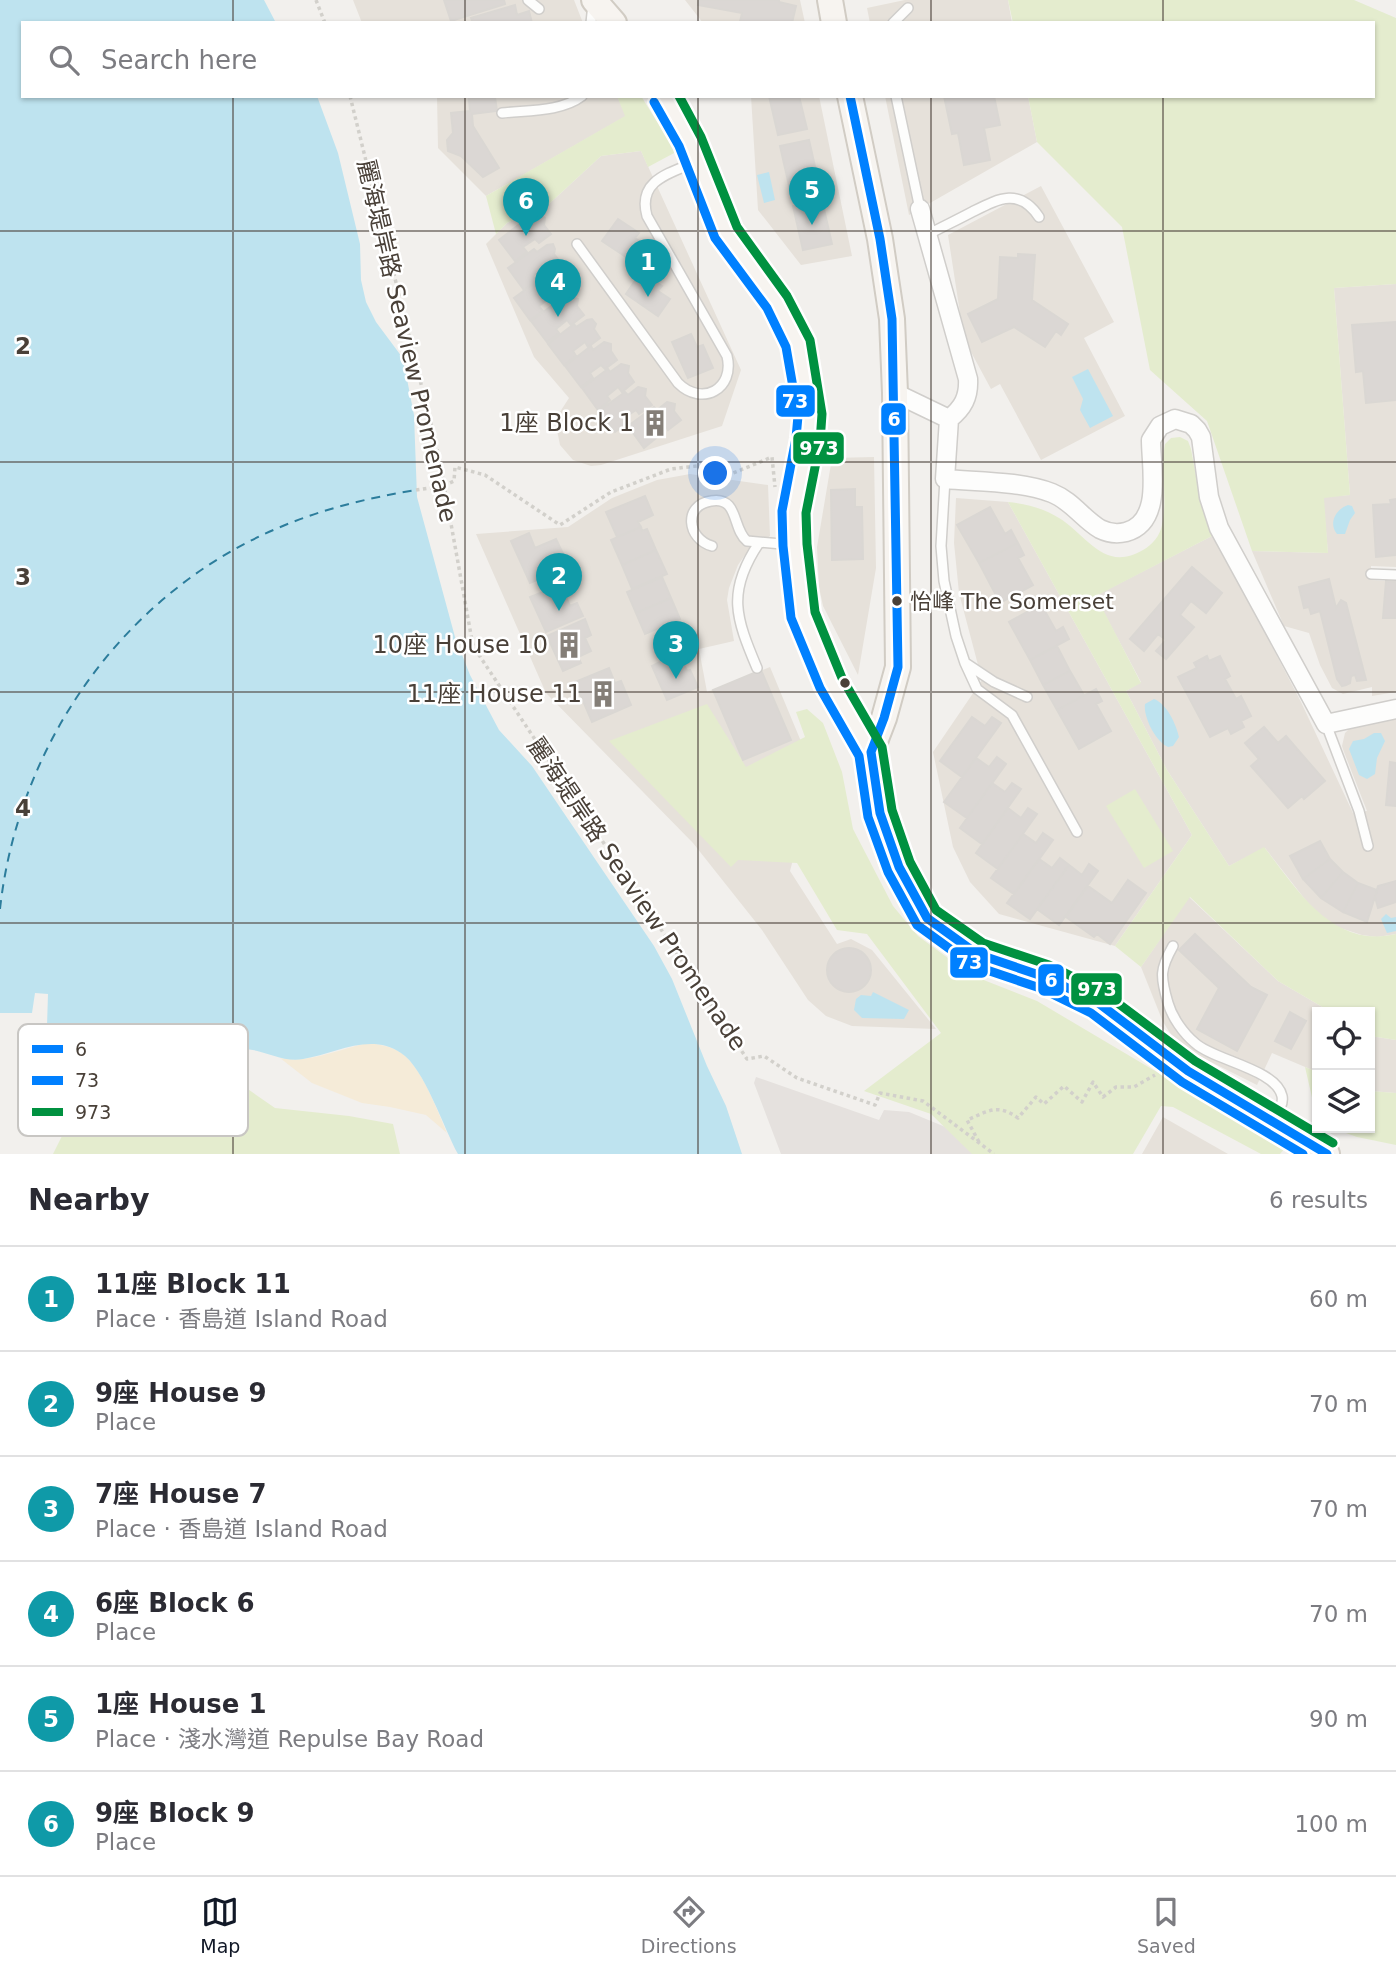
<!DOCTYPE html>
<meta charset="utf-8">
<style>
:root{--surface:#fff;--page:#f7f7f7;--text:#2b2b33;--muted:#7c7c81;--line:#e1e1e2;--accent:#111827}
body{margin:0;font-family:"DejaVu Sans","Noto Sans TC",sans-serif;background:var(--page);color:var(--text)}
.controls{position:absolute;right:21px;bottom:21px;display:grid;overflow:hidden;border-radius:0px;box-shadow:0 2px 5px #0004}
.controls button{width:63px;height:63px;display:grid;place-items:center;padding:0;border:0;border-bottom:2px solid var(--line);background:var(--surface);color:var(--text);font:35px sans-serif}
.you{position:absolute;left:716px;top:474px;width:24px;height:24px;margin:-18px;border:5px solid #fff;border-radius:50%;background:#1a73e8;box-shadow:0 0 0 10px #1a73e833}
.badge{display:grid;place-items:center;width:46px;height:46px;border-radius:50%;background:var(--accent);color:#fff;font-size:23px;font-weight:700}
.pin{position:absolute;translate:-50% -58px;filter:drop-shadow(0 2px 4px #0008)}
.pin::after{content:'';position:absolute;top:37px;width:24px;height:21px;background:inherit;clip-path:polygon(0 0,100% 0,50% 100%)}
.list{margin:0;padding:0;list-style:none}
h2{display:flex;justify-content:space-between;align-items:center;height:91px;margin:0;padding:0 28px;font-size:30px}
h2 small{font-size:23px;font-weight:400;color:var(--muted)}
.list li{display:grid;grid-template-columns:46px 1fr auto;gap:21px;align-items:center;box-sizing:border-box;height:105px;padding:0 28px;border-top:2px solid var(--line)}
.list b{display:block;font-size:26px;white-space:nowrap}
.list p{margin:0;font-size:23px;white-space:nowrap;color:var(--muted)}
.list em{font-size:23px;font-style:normal;color:var(--muted)}
.icon{flex:none;width:38px;height:38px;fill:none;stroke:currentColor;stroke-width:2;stroke-linecap:round;stroke-linejoin:round}
.map{position:relative;flex:none;width:1396px;height:1154px;overflow:hidden}
.search{position:absolute;background:var(--surface);box-shadow:0 2px 5px #0004;left:21px;right:21px;top:21px;height:77px;display:flex;align-items:center;gap:18px;box-sizing:border-box;padding:0 24px;border-radius:0px;color:var(--muted);font-size:26px}
.sheet{height:721px;background:var(--surface)}
nav{display:flex;justify-content:space-around;align-items:center;box-sizing:border-box;height:98px;border-top:2px solid var(--line);background:var(--surface);font-size:19px;color:var(--muted)}
nav a{display:grid;justify-items:center;gap:4px}
nav .on{color:var(--accent)}
.map>svg:first-child{display:block}
.residential{fill:#e6e1da}
.industrial{fill:#e5e1de}
.green{fill:#e4ecce}
.sand{fill:#f5ebd8}
.water{fill:#bee3ef}
.lines{fill:none;stroke-linecap:round;stroke-linejoin:round}
.ferry{stroke:#2c7d9c;stroke-width:2;stroke-dasharray:9 7;stroke-linecap:butt}
.building{fill:#dbd7d4;stroke:#dad7d3;stroke-width:2}
.lane-casing{stroke:#d0cecb;stroke-width:12}
.street-casing{stroke:#d0cecb;stroke-width:21}
.secondary-casing{stroke:#d1ccc4;stroke-width:28}
.path{stroke:#d2d0cb;stroke-width:3.5;stroke-dasharray:3.5 3.5;stroke-linecap:butt}
.lane{stroke:#fdfdfc;stroke-width:9}
.street{stroke:#fdfdfc;stroke-width:18}
.secondary{stroke:#f7f4f0;stroke-width:24}
.bus-1-casing{stroke:#fff;stroke-width:14}
.bus-2-casing{stroke:#fff;stroke-width:14}
.bus-3-casing{stroke:#fff;stroke-width:14}
.bus-1{stroke:#0080ff;stroke-width:9}
.bus-2{stroke:#0080ff;stroke-width:9}
.bus-3{stroke:#009140;stroke-width:9}
.grid{fill:none;stroke:#494038;stroke-width:2;stroke-opacity:0.55}
.bus-dot{fill:#494038;stroke:#fff;stroke-width:2.5}
.labels{text-anchor:middle;dominant-baseline:central;stroke-width:5;stroke-linejoin:round;paint-order:stroke}
.bus-label{font-size:22px;fill:#494038;stroke:#fff;text-anchor:start}
.street-label{font-size:24px;fill:#494038;stroke:#fff}
.poi-label{font-size:24px;fill:#494038;stroke:#fff;text-anchor:end}
.key{fill:#fff;stroke:#c8c6c3;stroke-width:2}
.key-label{font-size:19px;fill:#494038}
.grid-label{font-size:23px;text-anchor:middle;font-weight:bold;fill:#494038;stroke:#fff;stroke-width:5;stroke-linejoin:round;paint-order:stroke}
.line-badge{stroke:#fff;stroke-width:2.5}
.badge-label{font-size:19px;text-anchor:middle;font-weight:bold;fill:#fff}
</style>
<div class="map">
<svg width="1396" height="1154" viewBox="0 0 1396 1154">
<rect width="100%" height="100%" fill="#f2f0ed"/>
<path class="residential" d="M353,0H574L583,23H362Z
M685,0H800L805,23H703Z
M905,0H1008L1012,23H870L867,8Z
M437,96H617L626,116L486,196L438,148Z
M751,96H819L852,256L801,265L758,210Z
M885,96H1028L1037,142L909,215Z
M641,151L741,370L722,426L601,465L591,466L573,460L560,445L556,425L558,415L569,398L534,357L486,244L507,223L549,204L601,156Z
M1041,186L1114,322L1084,338L1125,416L1041,460L1000,384L991,389L964,339L948,235Z
M1396,284V567L1371,566V580L1396,582V692L1372,696V687L1343,694L1332,688L1320,665L1309,633L1284,626L1252,551L1328,553L1323,497L1350,495L1334,288Z
M874,457L876,568L858,675L823,606L819,587L817,547L832,458Z
M690,474L768,485L770,536L745,555L738,565L729,588L727,600L734,641L699,649L707,692L770,667L815,775L790,871L837,944L851,939L872,950L936,1029L852,1026L826,1016L808,1000L762,930L693,843L546,693L476,534L568,527L612,498L657,480Z
M956,498L1008,502L1192,835L1115,946L999,914L970,882L953,847L933,752L982,680L959,593L954,543Z
M1214,535L1301,702L1353,813L1367,811L1344,752L1342,746L1345,733L1354,724L1396,714V934L1377,937L1362,935L1334,926L1311,907L1265,848L1229,866L1167,770L1126,691L1141,682L1095,596Z
M1189,897L1278,981L1331,1012H1317V1072L1272,1053L1257,1085L1195,1054L1176,1042L1163,1022L1141,967Z
M1370,1036L1396,1040V1093L1370,1091Z
M1163,1117L1228,1154H1142Z"/>
<path class="industrial" d="M756,1077L879,1120L884,1110L909,1112L960,1133L974,1154H781L754,1083Z"/>
<path class="green" d="M1008,0H1354L1396,18V284L1334,288L1350,495L1324,498L1328,553L1252,551L1207,421L1150,370L1122,227L1037,142L1028,96H1373V23H1013Z
M617,96H641L676,152L648,167L641,151L601,156L549,204L507,223L496,234L486,196L625,116Z
M1180,437L1188,441L1191,449L1200,498L1214,535L1096,596L1141,683L1126,691L1167,770L1229,866L1264,847C1298,890 1332,949 1396,934V1040L1370,1036V1012H1331L1278,981L1190,897L1141,967L1115,946L1192,835L1008,502C1027,504 1043,508 1059,518C1087,535 1104,573 1143,550C1152,545 1160,536 1162,525C1168,499 1160,470 1165,444L1171,438Z
M707,704L746,767L805,737L796,712L807,709L823,723L842,772L853,829L893,906L918,936L971,975L1037,1001L1285,1148L1280,1154H1261L1173,1107L1161,1106L1133,1154H972L931,1114L864,1091L941,1033L867,934L837,930L797,863L738,860L731,867L609,741Z
M1135,789L1173,851L1144,868L1106,806Z
M1305,1067L1317,1072V1119Z
M239,1083L275,1108L349,1116L393,1124L400,1154H53L74,1112L99,1106L145,1114Z
M1370,1091L1396,1093V1145L1357,1137L1332,1128H1370Z"/>
<path class="sand" d="M367,1043C378,1044 390,1046 400,1052C421,1065 437,1110 447,1133L426,1115L390,1107L362,1103L312,1083L280,1058C308,1064 340,1049 367,1043Z"/>
<path class="water" d="M0,0H264L276,23H23V96H317L338,153L360,244L361,280L366,302L376,322L402,357L406,374L414,415L417,497L455,637L470,675L499,730L532,766L654,946L672,979L707,1066L726,1106L742,1154H458C444,1129 424,1067 401,1053C370,1032 335,1054 303,1059C281,1063 262,1048 241,1049C205,1051 59,1109 46,1058L48,994L35,993L32,1013H0Z
M769,172L775,200L764,203L757,175Z
M1088,369L1113,416L1090,428L1080,410L1083,399L1072,377Z
M1348,505L1352,506L1355,513L1350,520L1345,534H1337C1328,523 1336,509 1348,505Z
M1154,699C1167,704 1176,724 1179,737L1173,746L1168,747C1156,742 1143,717 1145,704Z
M1374,733H1381L1385,741L1377,758L1375,774L1367,779L1359,775L1349,749L1353,741L1364,739Z
M1386,914L1391,918L1396,917V931L1387,933L1381,919Z
M873,992L909,1010L904,1019L862,1018L854,1010L856,999L861,995L871,996Z"/>
<g class="lines">
<path class="ferry" d="M0,909C18,744 124,593 278,528C322,509 368,498 416,490"/>
</g>
<path class="building" d="M444,0H504L505,4L451,21Z
M699,0H779V2L796,6L792,23H745L740,22L742,13L698,5Z
M515,5L517,15L529,11L532,23H473L471,18Z
M769,96H799L807,129L778,135Z
M944,96H994L1000,125L984,128L990,160L964,165L958,133L952,134Z
M495,97L497,111L472,114L473,126L499,168L483,177L461,156L448,151L447,140L453,133L451,113L470,111L469,99Z
M809,140L819,184L790,190L780,146Z
M822,200L832,244L803,250L793,206Z
M540,215L545,218L544,225L551,234L539,243L535,239L523,247L527,252L515,261L499,240L525,220L527,224Z
M618,219L639,233L635,238L646,246L635,263L602,241Z
M553,244L555,249L554,254L561,263L548,272L545,267L533,276L536,281L524,290L508,268L534,249L537,252L547,245Z
M1018,254L1035,255L1032,300L1068,324L1061,335L1056,331L1045,347L1014,327L982,342L968,314L998,299L1000,257L1018,258Z
M641,272L662,286L658,291L670,299L658,316L626,294Z
M553,275L561,276L560,284L567,293L554,302L551,297L539,306L543,311L530,320L514,298L540,279L543,283Z
M570,297L578,299L577,306L584,315L571,325L567,320L556,329L559,333L547,342L531,321L557,302L560,305Z
M592,319L596,324L594,329L600,338L588,347L585,342L573,351L576,356L564,365L548,344L574,324L576,327L587,320Z
M1396,322V400L1366,403L1363,371L1356,372L1352,325Z
M691,334L697,347L703,345L713,368L688,378L672,342Z
M604,342L611,344V351L617,360L605,369L601,365L590,373L593,378L581,387L565,366L591,346L593,350Z
M621,364L629,366L628,373L634,382L622,392L618,387L607,396L610,400L598,410L582,388L608,369L610,372Z
M638,387L646,389L645,396L652,405L639,414L636,410L624,418L628,423L615,432L599,411L625,392L628,395Z
M667,402L675,404L674,411L681,420L668,430L665,425L653,434L656,438L644,448L628,426L654,407L657,410Z
M855,489V507H862L863,559L832,560L831,490Z
M645,496L653,515L638,522L641,527L617,537L606,512Z
M1396,499V555L1376,557L1373,505L1391,504L1390,500Z
M990,507L1005,534L1011,530L1018,543L979,563L957,525Z
M641,527L642,531L647,529L656,550L622,565L611,540Z
M529,533L535,548L556,539L569,566L530,583L511,541Z
M1018,543L1024,555L1018,558L1033,585L1000,603L979,563Z
M656,550L667,574L632,589L622,565Z
M1192,567L1222,593L1206,613L1191,601L1180,615L1194,627L1166,659L1156,651L1166,640L1158,634L1144,651L1130,639Z
M662,577L671,598L636,613L627,592Z
M1329,579L1336,608L1341,600L1346,603L1366,680L1357,681L1355,675L1351,676L1350,683L1346,685L1342,686L1337,679L1320,611L1311,614L1309,607L1304,608L1299,587Z
M1386,581L1396,582V618H1383Z
M548,590L551,596L563,590L570,606L577,603L583,616L546,632L530,597Z
M671,598L680,619L645,634L636,613Z
M1041,604L1056,631L1063,627L1069,639L1030,660L1009,622Z
M585,619L591,635L585,638L591,651L578,657L581,663L563,671L547,636Z
M1057,646L1070,671L1043,685L1030,660Z
M1207,656L1209,661L1220,656L1230,676L1225,679L1236,699L1241,696L1251,716L1241,721L1244,727L1231,734L1228,728L1210,737L1178,677L1197,668L1194,663Z
M666,659L669,665L682,660L687,671L690,670L698,687L667,700L652,666Z
M609,668L615,683L621,681L631,705L592,722L575,682Z
M761,670L791,740L743,760L713,690Z
M1070,671L1084,695L1057,710L1043,685Z
M1096,689L1102,701L1096,704L1111,731L1079,749L1057,710Z
M972,717L985,726L992,717L1001,723L962,777L940,761Z
M1264,727L1278,743L1286,736L1325,781L1304,799L1302,796L1288,808L1251,766L1259,759L1245,743Z
M997,757L1006,764L967,818L944,802L976,758L989,767Z
M1390,762L1396,763V806L1386,805Z
M992,783L1005,792L1012,783L1021,789L982,844L960,828Z
M1008,808L1021,818L1028,808L1037,814L998,869L976,853Z
M1043,833L1053,840L1014,894L991,878L1023,834L1036,843Z
M1320,841L1330,859L1303,879L1290,856Z
M1060,858L1069,865L1030,919L1007,903L1039,859L1052,868Z
M1330,859L1343,872L1321,898L1303,879Z
M1089,864L1098,871L1059,925L1037,909L1069,865L1082,875Z
M1343,872L1358,883L1343,912L1321,898Z
M1128,880L1146,893L1110,944L1097,934L1094,937L1066,917L1088,886L1112,903Z
M1396,881V902L1378,908L1375,897L1378,886Z
M1358,883L1377,890L1367,922L1343,912Z
M1195,934L1251,987L1267,995L1237,1051L1197,1029L1219,988L1179,950Z
M827 970a22 22 0 1 1 44 0a22 22 0 1 1-44 0Z
M1290,1012L1306,1021L1291,1049L1275,1041Z"/>
<g class="lines">
<defs>
<path id="lane" d="M528,0L539,9
M591,23L593,4
M893,23L908,8
M896,96L920,209
M502,113C527,110 561,112 582,96
M927,235C942,227 957,220 972,212C998,199 1019,187 1039,217
M577,244L678,383C702,407 735,389 727,356L647,216C637,180 670,173 696,162
M945,479L941,546L944,581L956,636L965,663L977,689L1012,715L1077,832
M712,546C687,539 683,505 711,501C739,496 732,529 747,541L793,545
M1371,574L1396,575
M967,664L994,682L1027,697
M757,668C736,618 726,592 759,543
M1326,724L1359,811L1368,846
M1173,946C1160,969 1160,976 1168,1003C1172,1017 1183,1033 1195,1043C1213,1060 1276,1069 1282,1096C1284,1105 1277,1113 1272,1120"/>
<path id="street" d="M920,209L968,379C969,397 963,408 949,419L945,479C980,482 1020,481 1052,493C1072,501 1083,519 1100,529C1108,533 1118,534 1126,532C1163,522 1151,468 1151,440L1160,426L1175,419L1191,424L1197,430L1201,437L1209,497L1219,528L1326,724L1396,709
M895,393L949,419"/>
<path id="secondary" d="M594,0L614,23
M830,0L834,23
M665,96L690,141L726,233L777,302L798,343L810,415L808,440L794,512L795,545L803,615L831,683L871,752
M850,96L880,239L892,319L895,393L898,667L884,718L871,752L880,813L899,867L927,918L977,954L1045,977L1097,1002L1188,1071L1327,1154"/>
</defs>
<use href="#lane" class="lane-casing"/>
<use href="#street" class="street-casing"/>
<use href="#secondary" class="secondary-casing"/>
<path class="path" d="M316,0L325,23
M350,96L439,457L473,646L747,1059L764,1056L797,1078L875,1105L880,1093L923,1101L994,1154
M416,490L443,486L454,481L455,467L485,475L560,525L611,492L671,469L705,465L731,474L772,457L775,487
M979,1142L967,1120C989,1111 997,1103 1018,1118L1036,1097L1044,1104L1064,1086L1082,1102L1093,1082L1103,1097L1116,1087H1134L1155,1075"/>
<use href="#lane" class="lane"/>
<use href="#street" class="street"/>
<use href="#secondary" class="secondary"/>
<defs>
<path id="bus-1" d="M850,96L880,239L892,319L898,667L884,718L871,752L880,813L899,867L927,918L977,954L1045,977L1097,1002L1188,1071L1327,1154"/>
<path id="bus-2" d="M654,102L679,146L715,238L767,308L786,347L798,416L796,438L782,511L783,546L791,618L820,688L859,756L868,817L888,872L917,925L972,965L1040,988L1091,1013L1182,1082L1303,1154"/>
<path id="bus-3" d="M679,96L701,137L737,227L787,296L810,340L822,414L820,442L806,513L807,544L815,612L842,678L882,747L892,810L910,862L936,910L983,943L1049,965L1103,992L1195,1061L1333,1143"/>
</defs>
<use href="#bus-1" class="bus-1-casing"/>
<use href="#bus-2" class="bus-2-casing"/>
<use href="#bus-3" class="bus-3-casing"/>
<use href="#bus-1" class="bus-1"/>
<use href="#bus-2" class="bus-2"/>
<use href="#bus-3" class="bus-3"/>
</g>
<path class="grid" d="M233,0V23M465,0V23M698,0V23M931,0V23M1163,0V23M233,96V1154M465,96V1154M698,96V1154M931,96V1154M1163,96V1154M0,231H1396M0,462H1396M0,692H1396M0,923H1396"/>
<defs>
<symbol id="building-bare" viewBox="-9 -9 18 18"><path d="M-4-6H4V6H1V3H-1V6H-4ZM-2.5-4.3h1.7v1.8h-1.7ZM.8-4.3h1.7v1.8H.8ZM-2.5-1h1.7V.8h-1.7ZM.8-1h1.7V.8H.8Z" fill="#847e77" stroke="#fff" stroke-width="2.5" paint-order="stroke"/></symbol>
</defs>
<g fill-rule="evenodd">
<use href="#building-bare" x="636" y="404" width="38" height="38"/>
<use href="#building-bare" x="550" y="626" width="38" height="38"/>
<use href="#building-bare" x="584" y="675" width="38" height="38"/>
</g>
<g class="bus-dot">
<circle cx="897" cy="601" r="6"/>
<circle cx="845" cy="683" r="6"/>
</g>
<g class="labels">
<g class="bus-label">
<text x="910" y="601">怡峰 The Somerset</text>
</g>
<g class="street-label">
<text transform="translate(407 341) rotate(77)">麗海堤岸路 Seaview Promenade</text>
<text transform="translate(637 894) rotate(56)">麗海堤岸路 Seaview Promenade</text>
</g>
<g class="poi-label">
<text x="634" y="423">1座 Block 1</text>
<text x="548" y="645">10座 House 10</text>
<text x="582" y="694">11座 House 11</text>
</g>
</g>
<rect x="18" y="1024" width="230" height="112" rx="10" class="key"/>
<rect x="32" y="1045" width="31" height="8" fill="#0080ff"/>
<rect x="32" y="1076" width="31" height="9" fill="#0080ff"/>
<rect x="32" y="1108" width="31" height="8" fill="#009140"/>
<g class="key-label">
<text x="75" y="1056">6</text>
<text x="75" y="1087">73</text>
<text x="75" y="1119">973</text>
</g>
<g class="grid-label">
<text x="23" y="354">2</text>
<text x="23" y="585">3</text>
<text x="23" y="816">4</text>
</g>
<g class="line-badge">
<rect x="775" y="384" width="41" height="34" rx="7" fill="#0080ff"/>
<rect x="880" y="402" width="27" height="34" rx="7" fill="#0080ff"/>
<rect x="792" y="431" width="53" height="34" rx="7" fill="#009140"/>
<rect x="949" y="946" width="40" height="33" rx="7" fill="#0080ff"/>
<rect x="1037" y="963" width="28" height="34" rx="7" fill="#0080ff"/>
<rect x="1070" y="972" width="53" height="34" rx="7" fill="#009140"/>
</g>
<g class="badge-label">
<text x="795" y="408">73</text>
<text x="894" y="426">6</text>
<text x="819" y="455">973</text>
<text x="969" y="969">73</text>
<text x="1051" y="987">6</text>
<text x="1097" y="996">973</text>
</g>
</svg>
<div class="controls">
<button><svg class="icon" aria-label="locate" viewBox="0 0 24 24"><circle cx="12" cy="12" r="6"/><path d="M12 2v4M12 18v4M2 12h4M18 12h4"/></svg></button>
<button><svg class="icon" aria-label="layers" viewBox="0 0 24 24"><path d="M12 4l9 5-9 5-9-5zM3 14l9 5 9-5"/></svg></button>
</div>
<div class="you"></div>
<div class="pin badge" style="left:648px;top:297px;background:#0f9aa8">1</div>
<div class="pin badge" style="left:559px;top:611px;background:#0f9aa8">2</div>
<div class="pin badge" style="left:676px;top:679px;background:#0f9aa8">3</div>
<div class="pin badge" style="left:558px;top:317px;background:#0f9aa8">4</div>
<div class="pin badge" style="left:812px;top:225px;background:#0f9aa8">5</div>
<div class="pin badge" style="left:526px;top:236px;background:#0f9aa8">6</div>
<div class="search"><svg class="icon" aria-label="search" viewBox="0 0 24 24"><circle cx="10" cy="10" r="6"/><path d="M15 15l6 6"/></svg>Search here</div>
</div>
<section class="sheet">
<h2>Nearby<small>6 results</small></h2>
<ul class="list">
<li><span class="badge" style="background:#0f9aa8">1</span><div><b>11座 Block 11</b><p>Place · 香島道 Island Road</p></div><em>60 m</em></li>
<li><span class="badge" style="background:#0f9aa8">2</span><div><b>9座 House 9</b><p>Place</p></div><em>70 m</em></li>
<li><span class="badge" style="background:#0f9aa8">3</span><div><b>7座 House 7</b><p>Place · 香島道 Island Road</p></div><em>70 m</em></li>
<li><span class="badge" style="background:#0f9aa8">4</span><div><b>6座 Block 6</b><p>Place</p></div><em>70 m</em></li>
<li><span class="badge" style="background:#0f9aa8">5</span><div><b>1座 House 1</b><p>Place · 淺水灣道 Repulse Bay Road</p></div><em>90 m</em></li>
<li><span class="badge" style="background:#0f9aa8">6</span><div><b>9座 Block 9</b><p>Place</p></div><em>100 m</em></li>
</ul>
</section>
<nav>
<a class="on"><svg class="icon" aria-label="map" viewBox="0 0 24 24"><path d="M3 6l6-2 6 2 6-2v14l-6 2-6-2-6 2zM9 4v14M15 6v14"/></svg>Map</a>
<a><svg class="icon" aria-label="directions" viewBox="0 0 24 24"><path d="M12 3l9 9-9 9-9-9zM9 14v-3h6M13 9l2 2-2 2"/></svg>Directions</a>
<a><svg class="icon" aria-label="saved" viewBox="0 0 24 24"><path d="M7 4h10v16l-5-4-5 4z"/></svg>Saved</a>
</nav>
